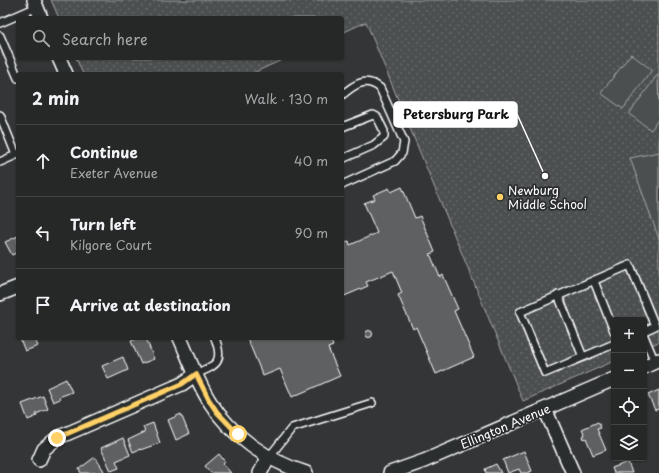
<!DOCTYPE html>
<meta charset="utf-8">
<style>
:root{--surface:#262828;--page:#2e3030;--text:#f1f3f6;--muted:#a4a6a8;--line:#424445}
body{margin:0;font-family:"Playpen Sans",sans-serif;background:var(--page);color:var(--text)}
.controls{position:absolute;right:12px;bottom:12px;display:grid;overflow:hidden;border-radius:4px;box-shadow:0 1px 3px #0004}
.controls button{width:36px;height:36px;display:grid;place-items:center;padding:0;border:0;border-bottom:1px solid var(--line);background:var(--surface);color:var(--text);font:20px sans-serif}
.stop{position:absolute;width:12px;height:12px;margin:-9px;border:3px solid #ffd166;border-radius:50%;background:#fff}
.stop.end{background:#ffd166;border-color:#fff;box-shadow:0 1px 4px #0008}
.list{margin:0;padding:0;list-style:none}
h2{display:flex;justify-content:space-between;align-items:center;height:52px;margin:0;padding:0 16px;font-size:17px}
h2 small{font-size:13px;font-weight:400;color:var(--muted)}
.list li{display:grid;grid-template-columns:26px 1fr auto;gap:12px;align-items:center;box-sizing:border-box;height:72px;padding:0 16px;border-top:1px solid var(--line)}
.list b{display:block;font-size:15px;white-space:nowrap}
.list p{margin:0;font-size:13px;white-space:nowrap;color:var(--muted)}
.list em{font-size:13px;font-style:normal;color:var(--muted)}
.icon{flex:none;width:22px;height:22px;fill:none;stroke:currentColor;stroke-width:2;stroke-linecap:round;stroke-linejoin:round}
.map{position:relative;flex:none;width:659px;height:473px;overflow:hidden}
.search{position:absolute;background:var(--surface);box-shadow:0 1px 3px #0004;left:16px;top:16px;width:328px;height:44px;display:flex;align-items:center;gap:10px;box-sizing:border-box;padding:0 14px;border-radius:4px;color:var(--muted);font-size:15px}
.panel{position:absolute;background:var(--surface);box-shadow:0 1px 3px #0004;left:16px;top:72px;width:328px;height:268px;border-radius:4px}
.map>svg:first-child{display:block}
.grass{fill:url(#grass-dots);stroke:#a6a7a8}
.pitch{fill:#4c4f50;stroke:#a6a7a8}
.building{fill:#5f6162;stroke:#fff}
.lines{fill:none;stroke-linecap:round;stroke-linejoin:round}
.service-casing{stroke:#fff;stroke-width:10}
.minor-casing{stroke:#fff;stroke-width:16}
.service{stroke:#2a2d2e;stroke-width:7}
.minor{stroke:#2a2d2e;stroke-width:13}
.route{stroke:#ffd166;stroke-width:5}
.poi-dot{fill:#ffd166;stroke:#2a2d2e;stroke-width:1.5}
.labels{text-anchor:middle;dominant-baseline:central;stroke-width:3.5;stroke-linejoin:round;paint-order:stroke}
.poi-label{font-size:12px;fill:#fff;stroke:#2a2d2e;text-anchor:start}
.street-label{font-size:12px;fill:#fff;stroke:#2a2d2e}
.leader{fill:none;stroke:#fff;stroke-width:1.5}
.callout-dot{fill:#fff;stroke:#2a2d2e;stroke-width:1.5}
.callout{fill:#fff;stroke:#fff;stroke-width:1.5}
.callout-label{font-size:13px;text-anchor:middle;font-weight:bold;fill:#111}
</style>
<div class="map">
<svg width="659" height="473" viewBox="0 0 659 473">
<defs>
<pattern id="grass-dots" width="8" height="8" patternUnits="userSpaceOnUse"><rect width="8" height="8" fill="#4c4f50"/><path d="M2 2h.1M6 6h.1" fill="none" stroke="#67696a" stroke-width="1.8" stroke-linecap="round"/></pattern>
</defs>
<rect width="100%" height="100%" fill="#333536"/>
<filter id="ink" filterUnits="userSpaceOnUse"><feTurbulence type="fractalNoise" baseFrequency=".025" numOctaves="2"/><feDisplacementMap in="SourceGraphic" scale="8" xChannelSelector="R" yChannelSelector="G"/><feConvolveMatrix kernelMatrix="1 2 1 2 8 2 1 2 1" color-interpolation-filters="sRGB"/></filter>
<g filter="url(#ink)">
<path class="grass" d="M51,0H659V342L644,348V320H614V361L523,401L366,22L342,33V18H59Z
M76,58H286L251,74H83Z"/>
<path class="pitch" d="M631,54L652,70L623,109L601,93Z
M658,74L659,118L651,130L629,114Z
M659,152V239L630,158Z"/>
<path class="building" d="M402,187L415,218L420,216L435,252L430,254L440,277L443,275L458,309L454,311L474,357L436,374L416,327L413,329L398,295L402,293L393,271L366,282L368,286L342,297V243L349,241L350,245L377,233L364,203L375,199L373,195L389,188L391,192Z
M18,236V252L12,255L5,242Z
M365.5 334a3.5 3.5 0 1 1 7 0a3.5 3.5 0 1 1-7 0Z
M23,338H34L38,346L25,351L20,339Z
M139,338H146L154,359L141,364L131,341Z
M247,338H324L325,340L330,338L333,346L328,348L340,376L292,397L280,369L263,376Z
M123,357L128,370L108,379L102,366Z
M66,379L72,392L59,397L60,399L53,402L47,388Z
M659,390V409L655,410L648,395Z
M43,396L48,409L36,414L37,416L28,420L22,404Z
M181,414L189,434L176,440L168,420Z
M598,422L601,428L597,429L606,450L593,455L586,438L584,439L583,436L585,435L582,429Z
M153,423L160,443L140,450V449L133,452L128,440L145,432L143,427Z
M123,438L130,455L116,461L119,468L111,471L101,448Z
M524,451L532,471L527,473H521L519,469L508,473L503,460Z
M219,454L225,462L223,464L231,473H211L205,466Z
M95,457L104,471L101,473H81L79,469Z
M628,462L632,473H614L612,468Z
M496,464L501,473H486L485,469Z"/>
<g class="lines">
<defs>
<path id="service" d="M0,23L37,7
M0,36L18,78
M342,95C354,85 365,76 380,88L404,142L402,153L395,161L342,185
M0,115L16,155L18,154
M342,127L373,115L377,117L384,131V137L374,145L342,159
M0,162L16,155
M594,281L614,331
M558,295L583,357
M644,336L655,362
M614,344L545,373L520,312L630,265L655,326L644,331
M196,374C217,365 224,362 215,338
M269,457L292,428L372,403"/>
<path id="minor" d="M34,0L41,18
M59,58L66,74
M0,294L18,287
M180,338C189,358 198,384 210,402C232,437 268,461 306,473
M644,367L659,360
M545,409L573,473
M39,460L44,449L57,438L182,384L196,374
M260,473L269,457
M390,473L424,461L614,379"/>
</defs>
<use href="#service" class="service-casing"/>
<use href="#minor" class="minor-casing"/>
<use href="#service" class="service"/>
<use href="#minor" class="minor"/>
</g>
</g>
<g class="lines" filter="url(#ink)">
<path class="route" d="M57,438L182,384L196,374L209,400L217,412L238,434"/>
</g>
<circle class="poi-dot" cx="500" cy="197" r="4"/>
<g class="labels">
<g class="poi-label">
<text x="508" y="190">Newburg<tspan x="508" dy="14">Middle School</tspan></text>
</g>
<g class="street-label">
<text transform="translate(505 426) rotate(-23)">Ellington Avenue</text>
</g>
</g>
<path class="leader" d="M545 176L517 114"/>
<circle class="callout-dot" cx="545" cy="176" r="4"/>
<rect class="callout" x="394" y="102" width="123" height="25" rx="4"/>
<g class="callout-label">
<text x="456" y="119">Petersburg Park</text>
</g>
</svg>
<div class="controls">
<button>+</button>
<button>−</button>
<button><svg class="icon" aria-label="locate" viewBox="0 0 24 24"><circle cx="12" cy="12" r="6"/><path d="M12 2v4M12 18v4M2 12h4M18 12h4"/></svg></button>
<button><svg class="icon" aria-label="layers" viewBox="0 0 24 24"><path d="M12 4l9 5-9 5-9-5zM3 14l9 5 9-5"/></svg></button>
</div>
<div class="stop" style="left:238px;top:434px"></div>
<div class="stop end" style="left:57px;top:438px"></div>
<div class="search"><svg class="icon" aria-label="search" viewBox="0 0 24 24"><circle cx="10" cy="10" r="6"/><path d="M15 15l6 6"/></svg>Search here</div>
<section class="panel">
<h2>2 min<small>Walk · 130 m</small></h2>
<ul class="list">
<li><svg class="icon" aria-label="ahead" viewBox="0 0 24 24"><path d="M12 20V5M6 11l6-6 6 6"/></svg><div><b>Continue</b><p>Exeter Avenue</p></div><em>40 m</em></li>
<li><svg class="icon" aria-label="left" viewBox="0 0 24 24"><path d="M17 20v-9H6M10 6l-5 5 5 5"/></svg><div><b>Turn left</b><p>Kilgore Court</p></div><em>90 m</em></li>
<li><svg class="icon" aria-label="arrive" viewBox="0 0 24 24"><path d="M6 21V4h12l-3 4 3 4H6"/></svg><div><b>Arrive at destination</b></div></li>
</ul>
</section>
</div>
